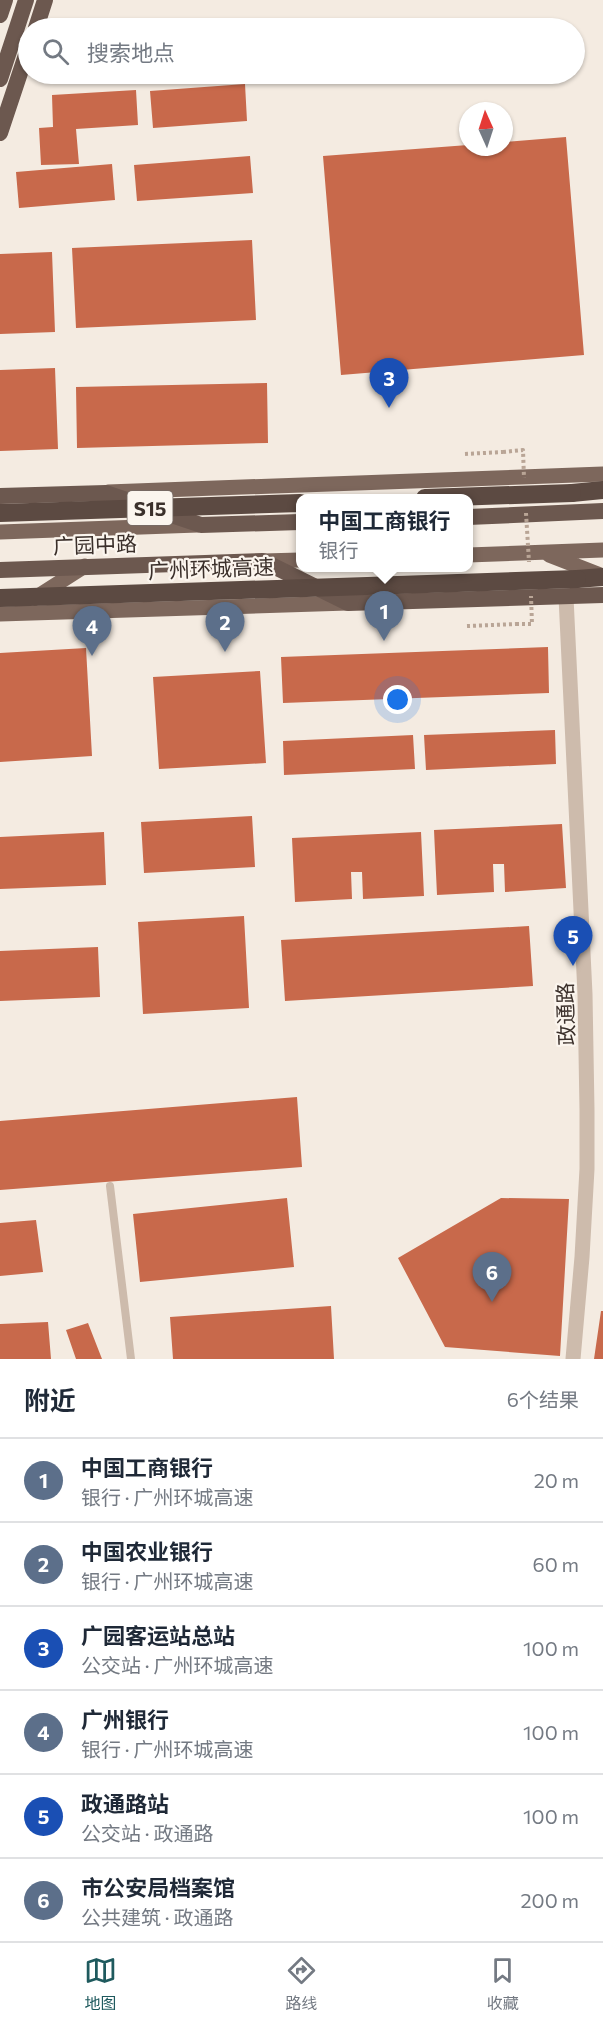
<!DOCTYPE html>
<html lang="zh">
<meta charset="utf-8">
<style>
:root{--surface:#fff;--page:#f6f6f7;--text:#1f2937;--muted:#747a83;--line:#e0e1e3;--accent:#1f5a5e}
body{margin:0;font-family:Commissioner,"Noto Sans SC",sans-serif;background:var(--page);color:var(--text)}
.compass{position:absolute;left:459px;top:102px;width:54px;height:54px;border-radius:50%;background:var(--surface);box-shadow:0 2px 4px #0004;rotate:357deg}
.you{position:absolute;left:398px;top:700px;width:21px;height:21px;margin:-15px;border:4px solid #fff;border-radius:50%;background:#1a73e8;box-shadow:0 0 0 9px #1a73e833}
.badge{display:grid;place-items:center;width:39px;height:39px;border-radius:50%;background:var(--accent);color:#fff;font-size:20px;font-weight:700}
.pin{position:absolute;translate:-50% -50px;filter:drop-shadow(0 2px 3px #0008)}
.pin::after{content:'';position:absolute;top:32px;width:21px;height:18px;background:inherit;clip-path:polygon(0 0,100% 0,50% 100%)}
.popup{position:absolute;left:296px;top:494px;width:177px;height:78px;box-sizing:border-box;display:grid;place-content:center;border-radius:12px;background:var(--surface);filter:drop-shadow(0 2px 4px #0005);font-size:20px;white-space:nowrap;color:var(--muted)}
.popup b{font-size:22px;color:var(--text)}
.popup::after{content:'';position:absolute;left:50%;top:100%;margin-left:-12px;border:12px solid transparent;border-top-color:var(--surface)}
.list{margin:0;padding:0;list-style:none}
h2{display:flex;justify-content:space-between;align-items:center;height:78px;margin:0;padding:0 24px;font-size:26px}
h2 small{font-size:20px;font-weight:400;color:var(--muted)}
.list li{display:grid;grid-template-columns:39px 1fr auto;gap:18px;align-items:center;box-sizing:border-box;height:84px;padding:0 24px;border-top:2px solid var(--line)}
.list b{display:block;font-size:22px;white-space:nowrap}
.list p{margin:0;font-size:20px;white-space:nowrap;color:var(--muted)}
.list em{font-size:20px;font-style:normal;color:var(--muted)}
.icon{flex:none;width:33px;height:33px;fill:none;stroke:currentColor;stroke-width:2;stroke-linecap:round;stroke-linejoin:round}
.map{position:relative;flex:none;width:603px;height:1359px;overflow:hidden}
.search{position:absolute;background:var(--surface);box-shadow:0 2px 4px #0004;left:18px;right:18px;top:18px;height:66px;display:flex;align-items:center;gap:15px;box-sizing:border-box;padding:0 21px;border-radius:33px;color:var(--muted);font-size:22px}
.sheet{height:582px;background:var(--surface)}
nav{display:flex;justify-content:space-around;align-items:center;box-sizing:border-box;height:84px;border-top:2px solid var(--line);background:var(--surface);font-size:16px;color:var(--muted)}
nav a{display:grid;justify-items:center;gap:3px}
nav .on{color:var(--accent)}
.map>svg:first-child{display:block}
.building{fill:#c8694b}
.lines{fill:none;stroke-linecap:round;stroke-linejoin:round}
.path{stroke:#b9a596;stroke-width:4;stroke-dasharray:3 3;stroke-linecap:butt}
.service{stroke:#cdbbac;stroke-width:8}
.tertiary{stroke:#cdbbac;stroke-width:15}
.primary{stroke:#7d675c;stroke-width:15}
.trunk{stroke:#6c584f;stroke-width:16}
.motorway{stroke:#5c4a42;stroke-width:18}
.path-bridge{stroke:#b9a596;stroke-width:4;stroke-dasharray:3 3;stroke-linecap:butt}
.trunk-bridge{stroke:#6c584f;stroke-width:16}
.motorway-bridge{stroke:#5c4a42;stroke-width:18}
.labels{text-anchor:middle;dominant-baseline:central;stroke-width:4.5;stroke-linejoin:round;paint-order:stroke}
.shield{fill:#fbf5ee;stroke:#756b66;stroke-width:1.5}
.shield-label{font-size:20px;font-weight:bold;fill:#3b302b}
.street-label{font-size:21px;fill:#3b302b;stroke:#fbf5ee}
</style>
<div class="map">
<svg width="603" height="1359" viewBox="0 0 603 1359">
<rect width="100%" height="100%" fill="#f4ebe1"/>
<path class="building" d="M245,84L247,121L153,128L150,91Z
M136,90L138,125L76,129L79,164L41,165L39,128L53,127L52,95Z
M566,137L584,355L341,375L323,156L468,145V147H504V142Z
M250,156L253,193L137,201L134,165Z
M112,164L115,200L19,208L16,172Z
M252,240L256,320L76,328L72,248Z
M52,252L55,332L0,334V254Z
M55,368L58,449L0,451V370Z
M267,383L268,443L77,448L76,387Z
M548,647L549,693L283,703L281,657Z
M86,648L92,756L0,762V653Z
M260,671L266,763L159,769L153,677Z
M555,730L556,764L426,770L424,735Z
M413,735L415,769L284,775L283,741Z
M252,816L255,867L144,873L141,822Z
M562,824L566,888L505,892L504,864H493L494,892L437,895L434,830Z
M104,832L106,885L0,889V837Z
M421,832L424,896L363,899L362,872H351L352,899L295,902L292,838Z
M244,916L249,1008L143,1014L138,922Z
M529,926L533,986L285,1001L281,940Z
M98,947L100,997L0,1001V951Z
M297,1097L302,1167L0,1190V1121Z
M287,1198L294,1267L140,1282L133,1214Z
M501,1198L569,1199L560,1356L445,1347L398,1258Z
M36,1220L43,1272L0,1276V1223Z
M331,1306L334,1359H173L170,1317Z
M601,1311H603V1359H594Z
M48,1322L51,1359H0V1324Z
M88,1323L102,1359H76L66,1330Z"/>
<g class="lines">
<path class="path" d="M465,454L503,452
M467,626L516,624"/>
<path class="service" d="M110,1186L131,1359"/>
<path class="tertiary" d="M566,597L585,994L587,1110V1169L582,1257L573,1359"/>
<path class="primary" d="M108,492L603,474
M0,532L198,525
M468,555L603,550
M549,555L603,576
M263,561L300,560
M35,598L85,566
M0,614L348,603"/>
<path class="trunk" d="M36,28L45,0
M0,79L26,0
M0,133L28,49
M0,496L106,493L201,525L300,522
M468,517L603,511
M0,570L263,561L348,603L603,595"/>
<path class="motorway" d="M572,493L603,490
M577,579L603,577"/>
<path class="path-bridge" d="M503,452L523,450L524,478
M526,513L529,562
M516,624H532L531,596"/>
<path class="trunk-bridge" d="M0,15L5,0"/>
<path class="motorway-bridge" d="M425,498L572,493
M0,513L300,503
M0,598L577,579"/>
</g>
<g class="labels">
<rect class="shield" x="127.5" y="491" width="45" height="34" rx="4.5"/>
<g class="shield-label">
<text x="150" y="508">S15</text>
</g>
<g class="street-label">
<text transform="translate(95 544) rotate(-2)">广园中路</text>
<text transform="translate(211 568) rotate(-2)">广州环城高速</text>
<text transform="translate(565 1014) rotate(-92)">政通路</text>
</g>
</g>
</svg>
<svg class="compass" viewBox="-18 -18 36 36"><path d="M0-13l5 13h-10z" fill="#e53935"/><path d="M0 13l5-13h-10z" fill="#747a83"/></svg>
<div class="you"></div>
<div class="pin badge" style="left:384px;top:641px;background:#5c6f8a">1</div>
<div class="popup"><b>中国工商银行</b>银行</div>
<div class="pin badge" style="left:225px;top:652px;background:#5c6f8a">2</div>
<div class="pin badge" style="left:389px;top:408px;background:#1a4fb4">3</div>
<div class="pin badge" style="left:92px;top:656px;background:#5c6f8a">4</div>
<div class="pin badge" style="left:573px;top:966px;background:#1a4fb4">5</div>
<div class="pin badge" style="left:492px;top:1302px;background:#5c6f8a">6</div>
<div class="search"><svg class="icon" aria-label="search" viewBox="0 0 24 24"><circle cx="10" cy="10" r="6"/><path d="M15 15l6 6"/></svg>搜索地点</div>
</div>
<section class="sheet">
<h2>附近<small>6个结果</small></h2>
<ul class="list">
<li><span class="badge" style="background:#5c6f8a">1</span><div><b>中国工商银行</b><p>银行 · 广州环城高速</p></div><em>20 m</em></li>
<li><span class="badge" style="background:#5c6f8a">2</span><div><b>中国农业银行</b><p>银行 · 广州环城高速</p></div><em>60 m</em></li>
<li><span class="badge" style="background:#1a4fb4">3</span><div><b>广园客运站总站</b><p>公交站 · 广州环城高速</p></div><em>100 m</em></li>
<li><span class="badge" style="background:#5c6f8a">4</span><div><b>广州银行</b><p>银行 · 广州环城高速</p></div><em>100 m</em></li>
<li><span class="badge" style="background:#1a4fb4">5</span><div><b>政通路站</b><p>公交站 · 政通路</p></div><em>100 m</em></li>
<li><span class="badge" style="background:#5c6f8a">6</span><div><b>市公安局档案馆</b><p>公共建筑 · 政通路</p></div><em>200 m</em></li>
</ul>
</section>
<nav>
<a class="on"><svg class="icon" aria-label="map" viewBox="0 0 24 24"><path d="M3 6l6-2 6 2 6-2v14l-6 2-6-2-6 2zM9 4v14M15 6v14"/></svg>地图</a>
<a><svg class="icon" aria-label="directions" viewBox="0 0 24 24"><path d="M12 3l9 9-9 9-9-9zM9 14v-3h6M13 9l2 2-2 2"/></svg>路线</a>
<a><svg class="icon" aria-label="saved" viewBox="0 0 24 24"><path d="M7 4h10v16l-5-4-5 4z"/></svg>收藏</a>
</nav>
